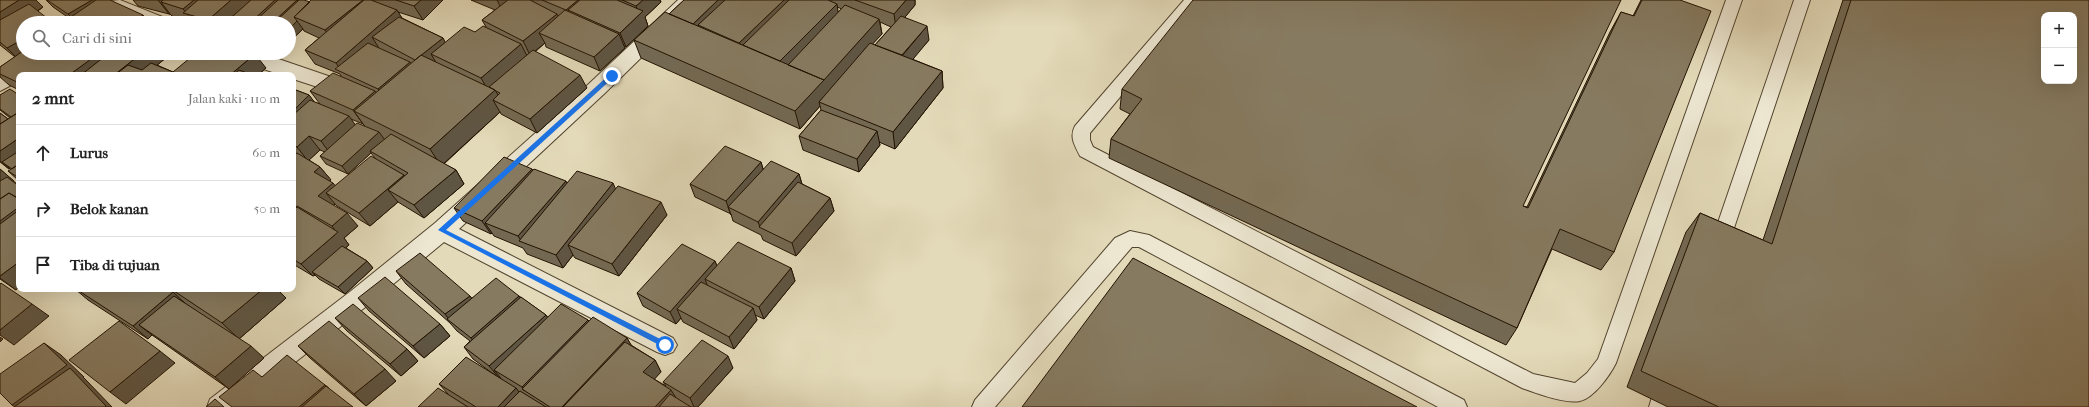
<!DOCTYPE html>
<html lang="id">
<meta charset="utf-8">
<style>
:root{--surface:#fff;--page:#f2f2f2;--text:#222;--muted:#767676;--line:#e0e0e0}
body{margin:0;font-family:"IM FELL French Canon",serif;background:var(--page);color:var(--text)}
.controls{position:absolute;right:12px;top:12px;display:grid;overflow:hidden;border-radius:8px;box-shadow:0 4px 16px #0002}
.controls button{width:36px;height:36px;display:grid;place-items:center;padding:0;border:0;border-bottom:1px solid var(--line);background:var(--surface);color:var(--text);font:20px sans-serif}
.stop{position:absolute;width:12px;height:12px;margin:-9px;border:3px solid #1a73e8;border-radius:50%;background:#fff}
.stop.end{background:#1a73e8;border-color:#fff;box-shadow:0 1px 4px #0008}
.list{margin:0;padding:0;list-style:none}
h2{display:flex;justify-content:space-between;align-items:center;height:52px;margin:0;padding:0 16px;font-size:17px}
h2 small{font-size:13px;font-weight:400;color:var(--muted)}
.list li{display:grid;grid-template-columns:26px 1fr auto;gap:12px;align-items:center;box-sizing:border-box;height:56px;padding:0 16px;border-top:1px solid var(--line)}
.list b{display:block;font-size:15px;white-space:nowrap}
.list em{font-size:13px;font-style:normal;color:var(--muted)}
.icon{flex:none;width:22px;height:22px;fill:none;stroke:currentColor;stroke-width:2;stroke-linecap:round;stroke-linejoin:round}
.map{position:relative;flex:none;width:2089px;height:407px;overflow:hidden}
.search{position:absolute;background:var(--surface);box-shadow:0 4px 16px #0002;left:16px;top:16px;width:280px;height:44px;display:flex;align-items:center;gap:10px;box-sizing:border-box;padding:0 14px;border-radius:22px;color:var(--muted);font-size:15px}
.panel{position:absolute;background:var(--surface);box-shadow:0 4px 16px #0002;left:16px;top:72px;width:280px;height:220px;border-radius:8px}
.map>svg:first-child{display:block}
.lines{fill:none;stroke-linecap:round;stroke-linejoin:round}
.service-casing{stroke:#52442e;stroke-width:2}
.minor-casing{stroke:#52442e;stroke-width:2}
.service{fill:#ede7d2;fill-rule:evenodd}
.minor{fill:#ede7d2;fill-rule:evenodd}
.wall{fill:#736953;stroke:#221200;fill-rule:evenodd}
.shaded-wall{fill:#5e5543;stroke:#221200}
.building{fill:#867a60;stroke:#221200;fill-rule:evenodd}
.route{fill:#1a73e8}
</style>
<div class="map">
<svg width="2089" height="407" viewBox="0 0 2089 407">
<rect width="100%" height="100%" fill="#e3dab9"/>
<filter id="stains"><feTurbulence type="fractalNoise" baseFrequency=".005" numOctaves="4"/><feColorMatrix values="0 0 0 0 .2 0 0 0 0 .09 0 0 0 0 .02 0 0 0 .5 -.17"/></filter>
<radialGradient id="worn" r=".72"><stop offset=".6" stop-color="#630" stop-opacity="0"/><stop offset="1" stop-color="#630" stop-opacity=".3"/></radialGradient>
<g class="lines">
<defs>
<path id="service" d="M1184,0H1201L1090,133V140L1093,147L1533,374L1575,383L1587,373L1598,359L1726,0H1742L1616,363C1610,375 1594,398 1580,401C1565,404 1536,393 1522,388L1080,156C1075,146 1069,137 1075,126Z
M1794,0H1810L1728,246L1726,251L1719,254L1712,251L1710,246Z
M1130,231L1149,235L1464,400L1467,407H1438L1139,247H1132L995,407H972L975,400L1115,238Z
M1659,394L1666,397L1669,407H1649L1652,397Z"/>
<path id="minor" d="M120,0L165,18L168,23C151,23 118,23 108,6L111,1Z
M678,0H700L605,93L459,229L673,338L677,345L673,352L665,355L657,352L444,242L368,305L238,407H207L210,399L351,291L435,223L560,111Z
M32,53H57L54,58L29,75H19V81L0,91V74Z
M229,53H261L337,79L340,84L337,89L330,91L293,79V75H281L232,58Z"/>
</defs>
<use href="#service" class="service-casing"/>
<use href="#minor" class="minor-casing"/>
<use href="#service" class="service"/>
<use href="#minor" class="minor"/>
</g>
<path class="wall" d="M0,0L43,7L38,11L23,53H172L157,65L173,72L266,68L258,75H19V90L9,85L0,77V67L15,57L0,45Z
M46,0L149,22L69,18L53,7Z
M133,0H297L298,1L310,2L311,0H443L423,20L398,12L402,18L443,38L445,43L475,32L486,27L482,20L495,10L471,0H660L661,2L645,17L648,26L626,47L624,46L625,48L600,71L546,47L545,43L535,52L587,88L537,133L501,114L500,112L444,164L456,170L464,184L424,218L398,202L370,226L337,206L335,204L333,205L358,226L344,238L349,245L346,248L367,261L373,268L345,294L319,279L315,275L313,276L293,264V156L295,155L293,154V89L309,95L314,102L320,104L310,91L341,76L340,74L315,64L305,50L319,38L304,31L303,29L289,42V23H191L190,22L172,16L170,14H169L138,6ZM351,119L363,124L366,127L355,125ZM320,150L325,152L320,156L326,164L348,174L371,153L375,158L335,186L330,181L331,180L320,167L309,160Z
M684,0H915V5L905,17L929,40L912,59L942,71L943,88L895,149L879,142L880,145L859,172L803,150L799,136L821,110L820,106L800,129L641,58L634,40L669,14ZM837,7L842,9L838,12ZM880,22L891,27L875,45L872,44L882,34Z
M1641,0H1680L1614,252L1601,270L1552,249L1517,328L1506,345L1109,158L1111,139L1130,114L1120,109L1122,89L1523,206L1527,207L1610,32L1621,12L1633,16Z
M1843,0H2089V407H1668L1627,387L1686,232L1700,213L1763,240Z
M262,53H278L274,56Z
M0,95H19V181L8,171L11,170L9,168V169L0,162V113L8,119L10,118L0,110Z
M761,162L763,169L799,174L802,184L830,198L834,211L796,256L763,240L761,235L733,221L731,214L695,197L690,184Z
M0,169L19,186V287L16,290L0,279Z
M532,169V171L567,184L615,189L667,215L619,276L575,258L573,255L563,268L527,254L523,248L494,236L492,233L491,234L463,221L454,208Z
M715,261L717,266L791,268L795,281L764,319L755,315L757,320L734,349L683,322L681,318L676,324L643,306L637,293Z
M396,271L472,298L519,296L546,315L547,317L588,320L589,322L627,338L631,345L655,360L661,372L654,379L666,386L663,382L733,368L698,407H418L448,394L439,384L502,380L500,377L499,378L473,359L464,347L470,341L457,331L450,323L406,284Z
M75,289H277L286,298L239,339L264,358L234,384L262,377L325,385L329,388L229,389L152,335L148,339L88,300Z
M358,298L440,324L450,336L424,358L369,311Z
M335,318L407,349L418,361L401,376L347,331Z
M298,346L396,381L366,406L310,358Z"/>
<path class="shaded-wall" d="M19,0H36L43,7L6,31L0,25V12Z
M92,0H100L76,22L68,14Z
M158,0H186L161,2L170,14H169Z
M194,0H221L188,15L183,9Z
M231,0H253L232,23H210L208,20Z
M275,0H278L264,23H250Z
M297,0L303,8L287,23H272Z
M363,0H368L335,45L325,30Z
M421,0H443L423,20L414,6Z
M497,0H521L504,14Z
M578,0H595L568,10L574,23L566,10Z
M643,0H660L661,2L645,17L648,26L626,47L620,33L639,15L636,6Z
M718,0H737L698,25L701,35L693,24Z
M784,0H798L751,50L739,43Z
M906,0H915V5L896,28L894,14Z
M837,4L839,18L792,67L779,62Z
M397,10L406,25L372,37L379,48L342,72L336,63Z
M557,14L563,28L539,33L545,43L530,55L523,41Z
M143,15L150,23H132Z
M879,19L882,34L819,102L820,106L800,129L795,111Z
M297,21L303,29L289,42V29Z
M927,26L929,40L904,70L902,56Z
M619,34L625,48L600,71L594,57Z
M443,38L451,53L431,54L437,64L415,60Z
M23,39V53L21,62L7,48Z
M521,44L528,58L489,92L481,78Z
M92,53H123L101,75H69L93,57L90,54Z
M142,53H172L145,75H114Z
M271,53H278L274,56Z
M255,54L266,68L258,75H230Z
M410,62L418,76L387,103L378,89Z
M942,71L943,88L895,149L893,132Z
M580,75L587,88L537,133L530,119Z
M495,90L504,105L493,100L500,112L441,166L430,149Z
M375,91L384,105L354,111L363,124L353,110Z
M309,95L320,109L293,134V111Z
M349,116L359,130L331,155L321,141Z
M877,131L880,145L859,172L857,159Z
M379,132L385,140L370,151L371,153L348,174L342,166Z
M309,136L320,150L308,161L297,147Z
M19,138V162H2L9,168V169L0,161V151Z
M761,162L765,176L728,207L731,215L726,201Z
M320,167L331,180L325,185L314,172Z
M0,169L14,181L0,192Z
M532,169L539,183L485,223L492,233L491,234L482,221Z
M456,170L464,184L424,218L414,205Z
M799,174L803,188L760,227L758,222Z
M404,175L414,188L388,190L398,202L370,226L359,213Z
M566,181L573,195L522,242L518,236Z
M333,183L344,196L326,193L335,204L329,209L318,196Z
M613,183L619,197L568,245L573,255L563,268L556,255Z
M19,195V232L0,246V207Z
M830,198L834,211L796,256L792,243Z
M661,202L667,215L619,276L612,264Z
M347,213L358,226L344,238L349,245L316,274L312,272L315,275L313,276L301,264L337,233L332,226Z
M367,261L373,268L345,294L338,287Z
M715,261L720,274L705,279L708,287L677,309L681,318L676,324L670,312Z
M19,262V287L16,290L0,278V276Z
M791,268L795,281L764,319L759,307Z
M263,289H277L286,298L239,339L222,323Z
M173,292L187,305L139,325L152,335L148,339L133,326Z
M470,296L479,308L451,322L445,314Z
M519,296L528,309L480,350L471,338Z
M32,304L49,316L14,345L0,335V330Z
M753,308L757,320L734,349L729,337Z
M546,315L554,327L494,370L500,377L499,378L489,366Z
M588,320L595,332L524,391L522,387Z
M440,324L450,336L424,358L413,346Z
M0,337L3,339L0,342Z
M627,338L634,350L581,407H562Z
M44,343L61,355L84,377H83L86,380L112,407H15L12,405Z
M251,346L264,358L229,389L215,377Z
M407,349L418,361L401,376L390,364Z
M160,351L175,363L126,404L110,392Z
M728,356L733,368L698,407H694L690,398Z
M655,360L661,372L650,384L643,372Z
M385,369L396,381L366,406L354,394Z
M325,385L337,396L325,407H299Z
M516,388L525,400L518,407H498Z
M671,390L678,401L672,407H655Z"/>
<path class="building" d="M0,0H19L0,12Z
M47,0H92L68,14Z
M96,0H110L143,15L132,23H62Z
M163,0H194L183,9L161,2Z
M198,0H231L208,20L183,13Z
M251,0H275L250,23H225Z
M278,0H297L272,23H253Z
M299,0H304L310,2L294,17L297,21L289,29V23H274Z
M311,0H363L325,30L294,17Z
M364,0H371L397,10L336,63L305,50Z
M396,0H421L414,6Z
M508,0H530L557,14L523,41L482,20Z
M542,0H578L566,10Z
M580,0H617L643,11L620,33L568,10Z
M622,0H643L636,6Z
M684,0H718L693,24L669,14Z
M725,0H784L739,43L698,25Z
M789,0H828L837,4L780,61L743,45Z
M855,0H906L894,14Z
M1193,0H1621L1523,206L1528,208L1621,12L1634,16L1642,0H1680L1711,11L1614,252L1560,229L1517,328L1111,139L1142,99L1122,89Z
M1851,0H2089V407H1719L1641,371L1700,213L1772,244ZM2044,15H2074V81H2044Z
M29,4L52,22L51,23H23V39L7,48L0,42V20Z
M845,5L879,19L824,80L788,65Z
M565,10L619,34L594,57L539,33Z
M665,12L824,80L795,111L634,40Z
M901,16L927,26L902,55L875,45Z
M156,17L172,23H148Z
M399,17L443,38L415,60L372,37Z
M483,26L521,44L481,78L431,54L464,27L475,32Z
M368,43L410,62L378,89L335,69Z
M870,43L942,71L893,132L819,102Z
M533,50L580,75L530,119L493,100L500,93L496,91L495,90L489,87Z
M23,51V53H86L94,57L69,75H19V83L0,74V67Z
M109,53H142L114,75H81Z
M196,53H254L255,54L230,75H181L173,72Z
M421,55L495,90L430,149L354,111Z
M151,63L180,75H115L128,65L142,70Z
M239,70L252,75H233Z
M333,73L375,91L353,110L310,91Z
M10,89L19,95V112L11,117L0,109V95Z
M293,89L309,95L293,111Z
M310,100L349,116L321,141L309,136L297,147L293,145V115Z
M821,110L877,131L857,159L799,136Z
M19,112V138L0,151V124Z
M0,113L8,119L0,124Z
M357,123L379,132L342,166L320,156Z
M391,134L456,170L414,205L388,190L408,173L370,151Z
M725,146L761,162L726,201L690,184Z
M19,151V164L12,169L2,162Z
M297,153L320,167L314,172L333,183L318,196L347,213L332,226L297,206L293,209V156Z
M371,156L404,175L359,213L326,193Z
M504,157L532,169L482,221L454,208Z
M771,161L799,174L758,222L728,207Z
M19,164V178L8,171Z
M534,169L566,181L518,236L485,223Z
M577,171L613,183L556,255L519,241Z
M7,177L19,186V195L16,197L9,193L0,199V181Z
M798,182L830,198L792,243L759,227Z
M618,186L661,202L612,264L568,245Z
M9,193L19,199V207L0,221V199Z
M297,207L338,232L301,264L293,259V210Z
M19,210V262L0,276V224Z
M738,242L791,268L759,307L705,279Z
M682,244L715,261L670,312L637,293Z
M342,246L367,261L338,287L312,272Z
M420,253L470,296L445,314L396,271Z
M1133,258L1417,407H1022Z
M385,277L440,324L413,346L358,298Z
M496,278L519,296L471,338L447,319Z
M701,282L753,308L729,337L677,309Z
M1,283L32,304L0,330V284Z
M76,289H168L173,292L133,326Z
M171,289H263L222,323Z
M174,296L251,346L215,377L139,325Z
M521,297L546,315L489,366L464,347Z
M353,304L407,349L390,364L335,318Z
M561,304L588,320L522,387L494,370Z
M593,317L627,338L562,407H550L522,389Z
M119,321L160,351L110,392L69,360Z
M329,321L385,369L354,394L298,346Z
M702,340L728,356L690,398L663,382Z
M625,342L655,360L643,372L671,390L655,407H563Z
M44,343L67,365L12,405L0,393V374Z
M287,355L325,385L299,407H232L219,397L253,370L262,377Z
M466,357L516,388L498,407H476L439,384Z
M70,368L106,406L105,407H14Z
M326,386L353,407H302Z
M438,388L468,407H418Z
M520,391L546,407H504Z
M670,394L691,407H659Z
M215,399L224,407H206Z"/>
<path class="route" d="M610,74L615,76L446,230L668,343L669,345L665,348L438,230Z"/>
<rect width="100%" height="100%" filter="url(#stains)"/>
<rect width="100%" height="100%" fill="url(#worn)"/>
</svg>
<div class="controls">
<button>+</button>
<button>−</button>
</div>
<div class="stop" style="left:665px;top:345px"></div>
<div class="stop end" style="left:612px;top:76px"></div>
<div class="search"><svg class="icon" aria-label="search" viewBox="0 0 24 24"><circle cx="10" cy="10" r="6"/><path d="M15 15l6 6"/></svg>Cari di sini</div>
<section class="panel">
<h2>2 mnt<small>Jalan kaki · 110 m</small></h2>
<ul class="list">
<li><svg class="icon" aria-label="ahead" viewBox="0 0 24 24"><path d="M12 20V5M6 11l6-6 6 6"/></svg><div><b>Lurus</b></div><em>60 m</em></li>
<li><svg class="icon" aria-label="right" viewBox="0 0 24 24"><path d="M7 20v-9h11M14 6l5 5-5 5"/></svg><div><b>Belok kanan</b></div><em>50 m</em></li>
<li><svg class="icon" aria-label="arrive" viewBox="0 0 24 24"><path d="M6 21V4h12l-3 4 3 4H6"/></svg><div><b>Tiba di tujuan</b></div></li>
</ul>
</section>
</div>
